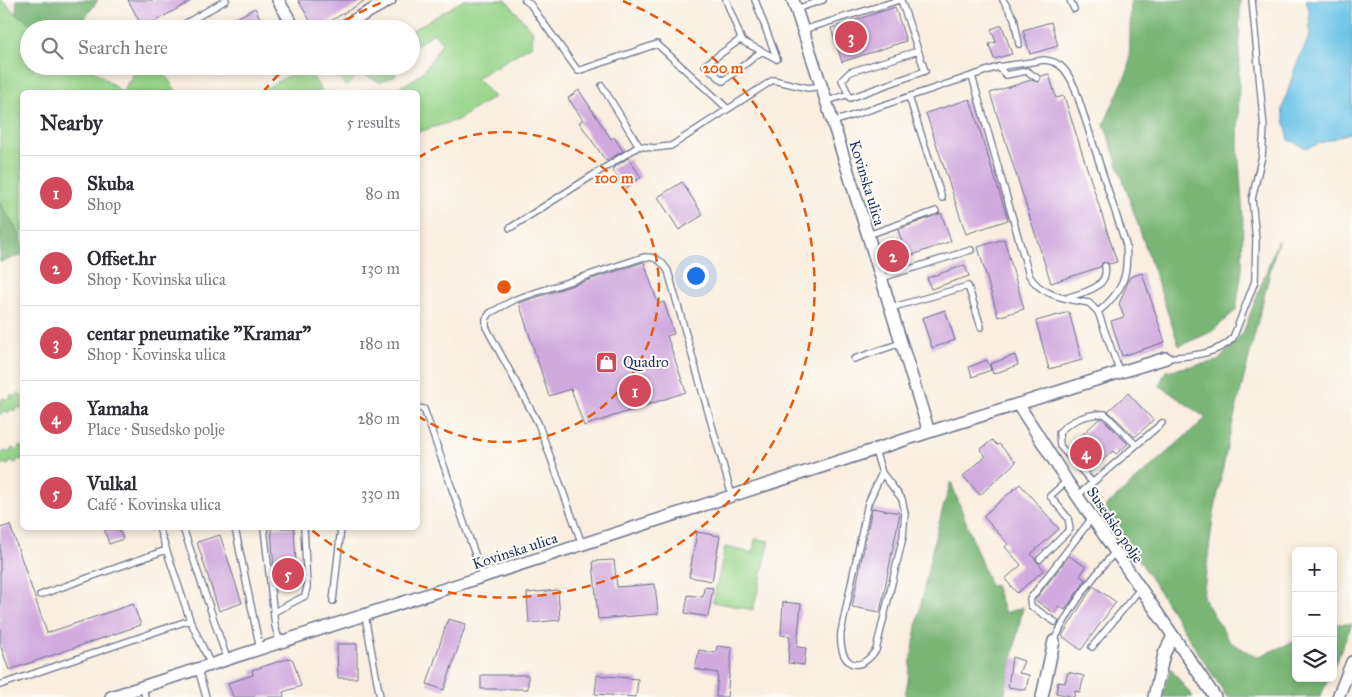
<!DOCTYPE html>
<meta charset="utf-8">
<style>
:root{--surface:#fff;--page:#f2f2f3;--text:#2b2b33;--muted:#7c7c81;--line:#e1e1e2;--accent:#d1495b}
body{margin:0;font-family:"IM FELL Great Primer",serif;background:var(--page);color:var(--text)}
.controls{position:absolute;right:15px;bottom:15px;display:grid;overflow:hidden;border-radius:8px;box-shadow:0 2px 8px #0003}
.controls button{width:45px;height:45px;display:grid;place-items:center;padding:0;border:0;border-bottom:1px solid var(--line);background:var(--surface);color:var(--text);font:25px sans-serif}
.you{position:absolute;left:695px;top:275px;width:18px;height:18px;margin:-12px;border:4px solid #fff;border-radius:50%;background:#1a73e8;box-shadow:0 0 0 8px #1a73e833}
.badge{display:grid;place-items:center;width:32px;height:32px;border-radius:50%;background:var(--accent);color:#fff;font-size:16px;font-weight:700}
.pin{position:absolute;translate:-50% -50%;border:2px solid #fff;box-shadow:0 1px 5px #0006}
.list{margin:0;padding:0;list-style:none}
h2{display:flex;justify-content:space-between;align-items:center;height:65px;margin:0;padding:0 20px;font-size:21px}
h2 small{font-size:16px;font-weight:400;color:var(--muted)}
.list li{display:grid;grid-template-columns:32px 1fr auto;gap:15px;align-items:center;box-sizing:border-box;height:75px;padding:0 20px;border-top:1px solid var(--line)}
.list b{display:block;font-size:19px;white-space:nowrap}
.list p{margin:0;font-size:16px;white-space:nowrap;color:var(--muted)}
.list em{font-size:16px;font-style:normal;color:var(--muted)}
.icon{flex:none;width:28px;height:28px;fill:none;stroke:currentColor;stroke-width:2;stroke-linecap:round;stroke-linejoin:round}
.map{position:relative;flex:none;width:1352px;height:697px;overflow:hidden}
.search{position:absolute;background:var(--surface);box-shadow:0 2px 8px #0003;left:20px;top:20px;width:400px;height:55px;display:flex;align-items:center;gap:12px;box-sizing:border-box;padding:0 18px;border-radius:28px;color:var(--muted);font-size:19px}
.panel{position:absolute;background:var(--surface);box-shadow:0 2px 8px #0003;left:20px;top:90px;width:400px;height:440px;border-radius:8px}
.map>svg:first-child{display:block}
.green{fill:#97d48a;stroke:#598274}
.forest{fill:#79b676;stroke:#4a726a}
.water{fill:#69c3e7;stroke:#4279a2}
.building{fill:#d0a9de}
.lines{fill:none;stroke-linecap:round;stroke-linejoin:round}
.service-casing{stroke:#69728b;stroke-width:8}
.minor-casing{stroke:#69728b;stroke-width:14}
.service{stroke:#fff;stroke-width:5.5}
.minor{stroke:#fff;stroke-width:11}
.ring{fill:none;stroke:#e8590c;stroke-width:2.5;stroke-dasharray:9 6}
.labels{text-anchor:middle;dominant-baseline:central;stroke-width:4;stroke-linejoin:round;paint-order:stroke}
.street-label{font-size:15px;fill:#1b2f5e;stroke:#fdfcf7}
.poi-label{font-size:15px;fill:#1b2f5e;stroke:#fdfcf7;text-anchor:start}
.centre{fill:#e8590c;stroke:#fdfcf7;stroke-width:2.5}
.ring-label{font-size:15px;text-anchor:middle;font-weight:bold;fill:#e8590c;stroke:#fdfcf7;stroke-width:4;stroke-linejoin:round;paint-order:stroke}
</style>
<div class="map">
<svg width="1352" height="697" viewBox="0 0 1352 697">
<rect width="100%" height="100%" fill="#fdfcf7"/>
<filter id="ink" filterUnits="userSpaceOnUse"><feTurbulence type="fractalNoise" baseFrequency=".02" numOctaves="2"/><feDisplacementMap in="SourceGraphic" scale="10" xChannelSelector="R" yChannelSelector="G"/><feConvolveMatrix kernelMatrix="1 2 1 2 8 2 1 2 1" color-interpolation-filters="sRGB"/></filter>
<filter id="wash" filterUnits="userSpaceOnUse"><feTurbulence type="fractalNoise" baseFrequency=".0096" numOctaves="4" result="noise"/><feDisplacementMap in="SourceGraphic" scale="20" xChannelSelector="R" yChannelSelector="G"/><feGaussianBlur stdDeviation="1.12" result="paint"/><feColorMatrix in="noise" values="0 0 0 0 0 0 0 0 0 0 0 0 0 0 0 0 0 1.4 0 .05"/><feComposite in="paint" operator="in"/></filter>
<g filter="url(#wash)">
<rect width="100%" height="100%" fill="#f9eedf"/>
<path class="green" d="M0,0H3L16,14L42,29H29V66H88L122,92L139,66H159L177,92H22V239L0,203Z
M464,0H506L533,32L531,39L532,45L476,78L494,97L457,120L418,132V92H388C420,79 424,73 442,43L434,33L411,49V31Z
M306,66L322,92H259Z
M350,66H398L395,76L380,82L360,73L346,87L337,74Z
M18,393L22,395V409L18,407L15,411L11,409L8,413L4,411L0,415V402L3,398L8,400L11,395L15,397Z
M19,446L22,447V460L18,459L16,463L11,461L8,465L4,463L0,467V455L4,451L9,453L12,448L17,451Z
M755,539L770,541L753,610L713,602L725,547L753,553Z"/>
<path class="forest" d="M17,0H98L77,29H42L16,14Z
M1131,0H1240L1238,146L1243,220L1242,270L1236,310L1211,332L1179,346L1104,124L1129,68Z
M0,203L22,239V255L0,262Z
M1278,240L1228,442L1213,518L1203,597L1230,642L1257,657L1296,641V678H1329L1320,697H1227L1105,507L1206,418L1159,385L1166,371L1218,361L1243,333Z
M951,482L990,586L995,585L1005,613L1023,607L1004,697H905C917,625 928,552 951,482Z
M1333,624H1352L1333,668Z
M1170,668L1193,697H1163Z"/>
<path class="water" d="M1306,0H1352V132L1307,148L1289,140L1282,110L1295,68L1310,35L1309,9Z"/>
<g id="blocks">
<path class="building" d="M128,0H193L143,28Z
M298,0H366L317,29H315Z
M895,7L906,41L842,62L831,28Z
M255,8L264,26L259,29H217Z
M1051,22L1058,46L1030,54L1023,30Z
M1002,25L1012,54L994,59L989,44L996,42L991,29Z
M1049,74L1056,98L1064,96L1117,262L1109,264L1103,262L1100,267L1051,283L990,93L1031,80L1039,82L1041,76Z
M579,90L611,139L614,137L623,151L606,161L579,122L583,120L568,98Z
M970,99L1008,220L966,234L926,113Z
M628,158L641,177L626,188L612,169Z
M682,182L703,215L679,230L658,197Z
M941,213L951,241L907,257L898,230Z
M1004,239L1024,309L998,317L978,247Z
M644,262L658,304L664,302L674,334L667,336L686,392L584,426L571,389L549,396L519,303Z
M965,265L969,276L931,289L927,278Z
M1142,273L1165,342L1122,356L1111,321L1124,317L1119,304L1130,277Z
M945,310L955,340L932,348L922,318Z
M1069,312L1082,360L1049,369L1036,321Z
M1015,355L1018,365L993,374L990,364Z
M987,360L991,370L972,377L969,367Z
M1128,393L1153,420L1135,437L1108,411Z
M1099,419H1103L1128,444L1116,454L1113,451L1090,472L1068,448Z
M992,440L997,445L999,444L1016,462L980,495L963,476L986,456L980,450Z
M1020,484L1059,529L1031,554L1044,570L1017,593L1005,579L1021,565L1005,547L1008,544L983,516Z
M872,508L900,513L880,612L852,607Z
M10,525L47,633L133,604L141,625L9,670L0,644V528Z
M104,528H114L115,530L119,529L123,539L109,544Z
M271,528H294L297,581L275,584Z
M697,532L720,536L712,581L689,577Z
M220,535L242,603L219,611L197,542Z
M1069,556L1086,567L1080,576L1086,580L1065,610L1059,606L1054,613L1035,600Z
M614,560L617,587L655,584L658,614L598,619L593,561Z
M1093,586L1116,602L1081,650L1062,636Z
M704,587L713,588L708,617L685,613L688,595L703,597Z
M558,590L560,620L529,623L527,593Z
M783,602L801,604L797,647L806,648L804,665L788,663L790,636L781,635Z
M448,619L466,624L444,690L427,684Z
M337,644H357V678H338Z
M717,646L732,648L727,697H716L718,673L695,669L699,650L716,653Z
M1012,657L1024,661L1019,673L1029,675L1026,690L1008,687Z
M290,658L293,660L301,686L283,692L284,697H233L228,683L253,675L252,670Z
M1068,672L1084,676L1080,692L1075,691L1074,697L1056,693L1058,682L1065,683Z
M481,675H528V689H481Z
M597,675L638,679L636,697L595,694Z"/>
</g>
</g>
<g filter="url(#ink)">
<use href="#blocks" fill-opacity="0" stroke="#69728b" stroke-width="1"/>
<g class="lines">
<defs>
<path id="service" d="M525,0L530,4L578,71L657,44L728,109
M726,0L742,41L777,59
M755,0L777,59
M901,0L925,71L850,98L842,80L850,72L918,51
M1003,0L1014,18L1019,44
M1070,0L1074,9
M796,9L823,0
M176,29L226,0
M803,30L899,0
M741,39L705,65L723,81L762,51
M998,67L1006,75L1027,71L1037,78
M972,76L1029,275C1040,296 1068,299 1089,303L1098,312L1120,373
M602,86L639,146L654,148L671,146L773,80L808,88L822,86
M909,97L942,198
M827,101L846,95
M833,122L998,67L1044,60C1062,61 1068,73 1075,88L1126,245C1129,277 1122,292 1098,312
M510,228L639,146
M868,235L936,211
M881,278L971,250
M1069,297C1086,292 1109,287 1105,266
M890,308L968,286L981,327
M1166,358C1187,356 1218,355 1233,338L1255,281L1256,240L1252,199L1262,156L1264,128L1252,0
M854,359L901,343
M418,408L424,409L483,577
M875,450L882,473L902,499L905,513L903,537L876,650C856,678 838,661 841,632L868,503L882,473
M1092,482L1060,446L1059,433C1068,421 1089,413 1105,414L1136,445
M1077,496L1162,423
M183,528L227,659
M235,528L260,649
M264,528L275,626L280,643
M582,544L538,423L486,327V319L490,313L516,299L644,257C657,257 661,260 668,271L732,496
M1040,559L1070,529L1068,518L1050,496L1067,481
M40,595L166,550
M333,601L341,528
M274,612L305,596L307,587L304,528
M365,616L380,697
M190,620L211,665
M1055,622L1031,606L1030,599L1092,518
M1054,641C1070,607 1090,580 1115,552
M1092,647L1140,589
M198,669L206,697
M0,685L190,620L159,528
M143,687L145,697"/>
<path id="minor" d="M278,0L295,29
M793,0L824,94L929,432
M338,29L390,0
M1018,404L1067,481L1215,697
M111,697L929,432L1166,358
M1042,697L1054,641
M1154,697L1164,654L1173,636
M1338,697L1352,662"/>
</defs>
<use href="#service" class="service-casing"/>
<use href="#minor" class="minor-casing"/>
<use href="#service" class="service"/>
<use href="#minor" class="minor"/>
</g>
</g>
<g class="ring">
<path d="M418 158A155 155 0 1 1 418 416"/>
<path d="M263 92A310 310 0 0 1 285 68M333 28A310 310 0 0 1 385 1M623 1A310 310 0 1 1 309 528"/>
</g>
<defs>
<symbol id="shop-square" viewBox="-11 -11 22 22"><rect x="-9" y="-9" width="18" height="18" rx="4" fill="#d1495b" stroke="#fdfcf7"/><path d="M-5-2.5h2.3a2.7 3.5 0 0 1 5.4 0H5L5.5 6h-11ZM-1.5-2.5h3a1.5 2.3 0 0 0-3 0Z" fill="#fff"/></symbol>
</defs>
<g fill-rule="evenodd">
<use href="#shop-square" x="594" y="350" width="25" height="25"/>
</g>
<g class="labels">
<g class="street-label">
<text transform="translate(867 183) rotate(73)">Kovinska ulica</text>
<text transform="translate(1115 525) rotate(56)">Susedsko polje</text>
<text transform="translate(515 551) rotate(-18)">Kovinska ulica</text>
</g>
<g class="poi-label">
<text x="623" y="362">Quadro</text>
</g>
</g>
<circle cx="504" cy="287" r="8" class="centre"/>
<g class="ring-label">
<text x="723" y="73">200 m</text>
<text x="614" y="183">100 m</text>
</g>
</svg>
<div class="controls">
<button>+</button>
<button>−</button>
<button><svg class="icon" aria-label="layers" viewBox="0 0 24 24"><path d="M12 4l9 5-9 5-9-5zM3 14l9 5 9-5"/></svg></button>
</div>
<div class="you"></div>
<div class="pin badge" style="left:635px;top:391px">1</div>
<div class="pin badge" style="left:893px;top:256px">2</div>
<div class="pin badge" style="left:851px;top:37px">3</div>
<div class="pin badge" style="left:1086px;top:453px">4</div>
<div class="pin badge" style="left:288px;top:574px">5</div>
<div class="search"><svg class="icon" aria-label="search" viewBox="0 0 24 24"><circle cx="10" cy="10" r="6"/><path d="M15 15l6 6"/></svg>Search here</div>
<section class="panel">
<h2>Nearby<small>5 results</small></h2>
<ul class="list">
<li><span class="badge">1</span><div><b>Skuba</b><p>Shop</p></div><em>80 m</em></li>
<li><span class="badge">2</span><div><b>Offset.hr</b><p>Shop · Kovinska ulica</p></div><em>130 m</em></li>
<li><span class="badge">3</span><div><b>centar pneumatike &quot;Kramar&quot;</b><p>Shop · Kovinska ulica</p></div><em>180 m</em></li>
<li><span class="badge">4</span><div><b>Yamaha</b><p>Place · Susedsko polje</p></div><em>280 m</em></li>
<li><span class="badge">5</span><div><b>Vulkal</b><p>Café · Kovinska ulica</p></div><em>330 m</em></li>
</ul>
</section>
</div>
